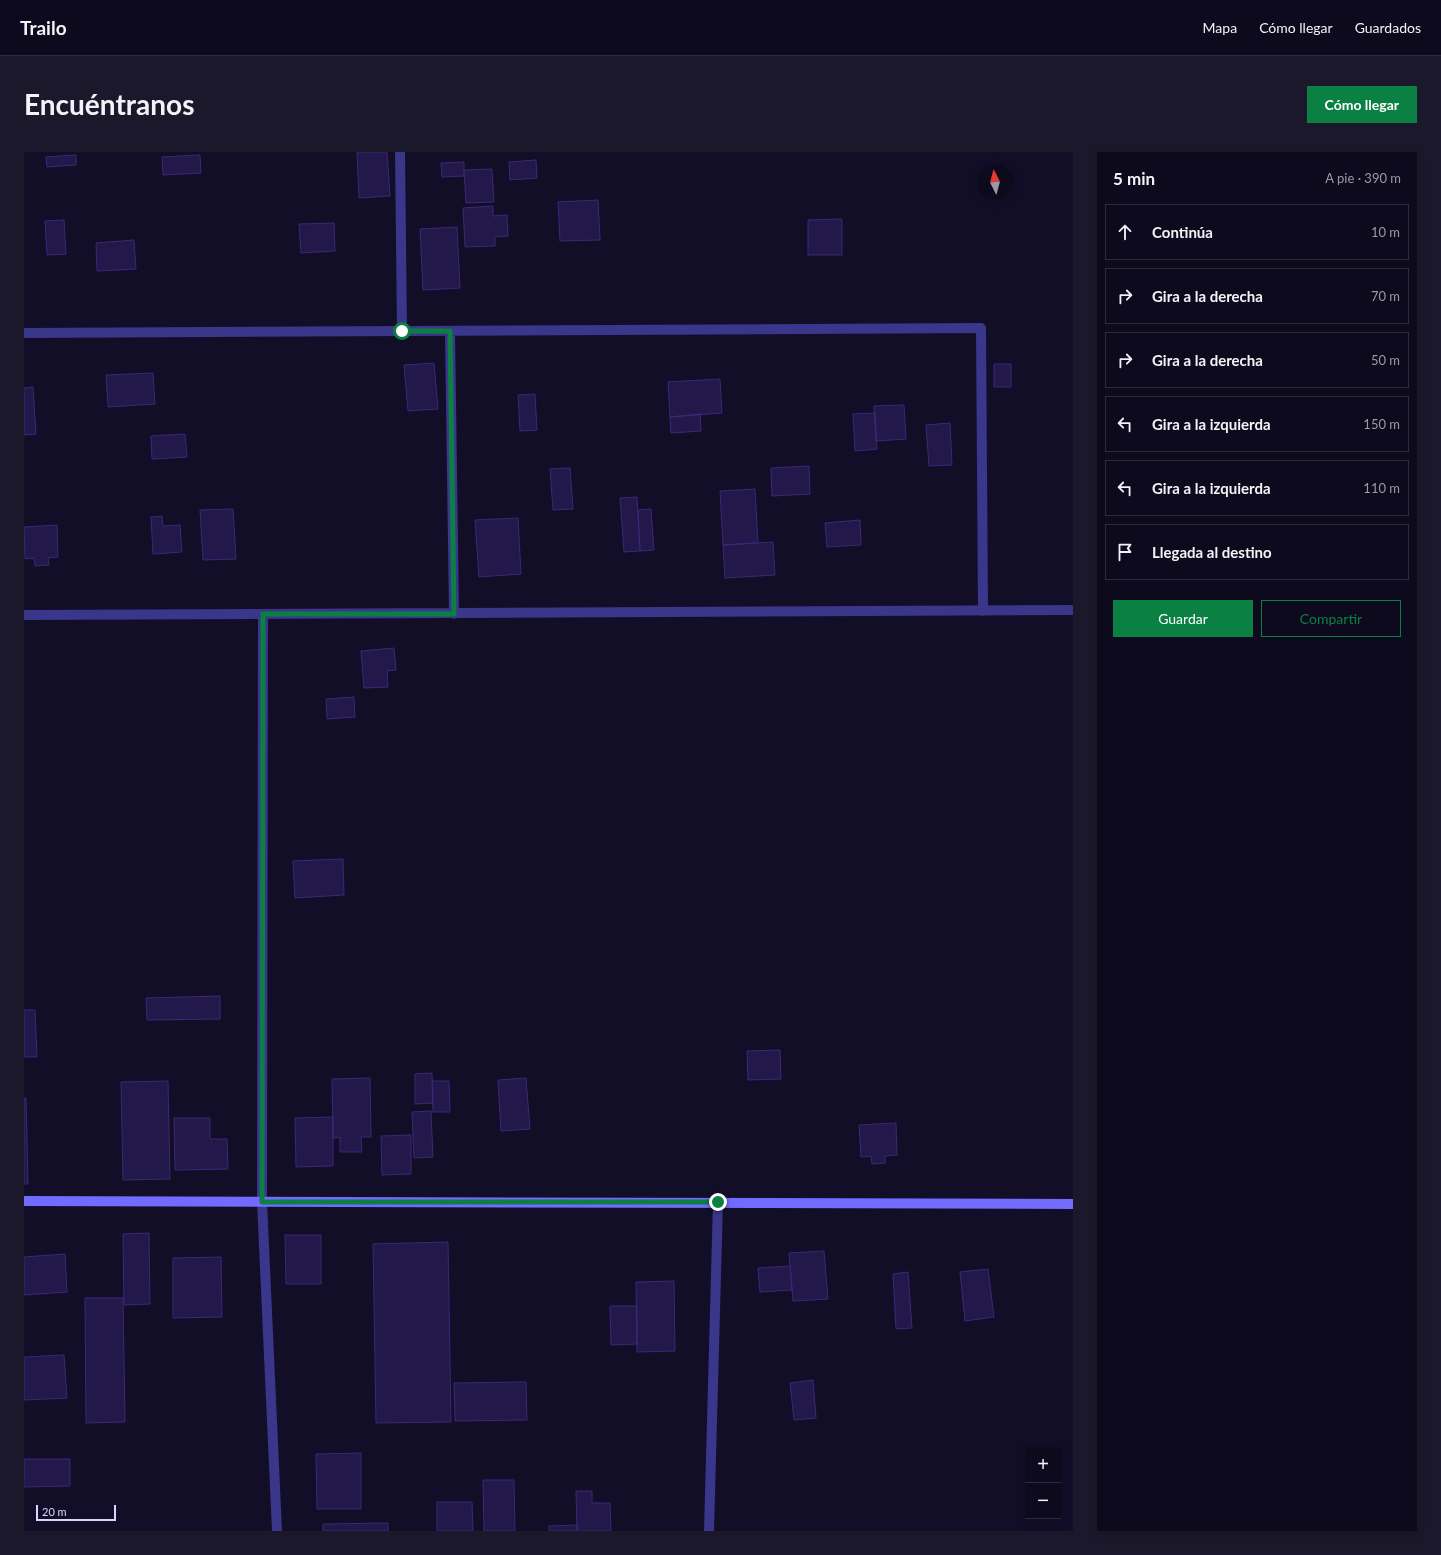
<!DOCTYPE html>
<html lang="es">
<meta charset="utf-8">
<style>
:root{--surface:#0e0a1e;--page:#1c182b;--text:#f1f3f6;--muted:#9b9aa4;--line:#2e2b3c;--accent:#0b8043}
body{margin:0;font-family:Lato,sans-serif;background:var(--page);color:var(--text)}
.controls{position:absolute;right:12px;bottom:12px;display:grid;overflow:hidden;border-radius:0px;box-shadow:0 2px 10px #0003}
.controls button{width:36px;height:36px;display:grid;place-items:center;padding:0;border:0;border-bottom:1px solid var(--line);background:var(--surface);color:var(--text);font:20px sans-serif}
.compass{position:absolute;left:953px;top:12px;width:36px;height:36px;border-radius:50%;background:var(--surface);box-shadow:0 2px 10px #0003;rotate:354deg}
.scale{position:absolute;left:12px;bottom:10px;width:80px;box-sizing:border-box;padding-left:4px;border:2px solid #dad4ff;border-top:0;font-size:11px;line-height:14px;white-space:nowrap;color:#dad4ff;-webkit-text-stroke:3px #120e28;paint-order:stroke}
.stop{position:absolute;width:12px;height:12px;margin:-9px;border:3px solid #0b8043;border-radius:50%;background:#fff}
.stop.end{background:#0b8043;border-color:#fff;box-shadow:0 1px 4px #0008}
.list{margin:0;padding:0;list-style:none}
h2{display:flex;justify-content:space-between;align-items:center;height:52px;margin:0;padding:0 16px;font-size:17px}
h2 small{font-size:13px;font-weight:400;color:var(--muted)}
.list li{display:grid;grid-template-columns:26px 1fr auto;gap:12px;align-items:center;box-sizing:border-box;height:56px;margin:0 8px 8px;padding:0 8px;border:1px solid var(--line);border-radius:0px}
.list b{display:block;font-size:15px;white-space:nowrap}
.list em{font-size:13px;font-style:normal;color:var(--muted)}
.actions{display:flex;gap:8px;padding:12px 16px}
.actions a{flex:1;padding:9px 0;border:1px solid var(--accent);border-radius:0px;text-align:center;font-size:14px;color:var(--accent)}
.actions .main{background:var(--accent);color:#fff}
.icon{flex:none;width:22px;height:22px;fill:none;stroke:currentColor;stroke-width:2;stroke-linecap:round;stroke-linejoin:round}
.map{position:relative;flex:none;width:1049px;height:1379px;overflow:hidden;border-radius:0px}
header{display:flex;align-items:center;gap:24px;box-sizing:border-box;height:56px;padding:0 20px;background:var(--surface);border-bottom:1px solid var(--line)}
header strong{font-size:19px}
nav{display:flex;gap:22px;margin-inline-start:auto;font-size:14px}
.intro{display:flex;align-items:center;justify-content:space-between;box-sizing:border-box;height:96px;padding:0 24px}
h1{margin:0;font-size:28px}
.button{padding:10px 18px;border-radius:0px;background:var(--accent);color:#fff;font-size:14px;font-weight:700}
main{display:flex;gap:24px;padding:0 24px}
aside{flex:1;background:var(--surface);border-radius:0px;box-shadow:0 2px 10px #0003}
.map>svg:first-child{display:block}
.building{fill:#23184a;stroke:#392977}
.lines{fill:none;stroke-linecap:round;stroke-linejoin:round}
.street{stroke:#3a368a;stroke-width:10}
.secondary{stroke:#716bff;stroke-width:10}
.route{stroke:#0b8043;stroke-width:5}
</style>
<header>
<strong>Trailo</strong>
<nav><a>Mapa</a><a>Cómo llegar</a><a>Guardados</a></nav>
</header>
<div class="intro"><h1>Encuéntranos</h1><a class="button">Cómo llegar</a></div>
<main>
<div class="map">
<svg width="1049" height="1379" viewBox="0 0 1049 1379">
<rect width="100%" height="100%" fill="#120e28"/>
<path class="building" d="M333,0H363L366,44L335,46Z
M52,3V13L23,15L22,5Z
M176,3L177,21L139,23L138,5Z
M512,8L513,26L486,28L485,10Z
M440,10V24L418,25L417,11Z
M468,17L470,50L442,51L440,18Z
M574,48L576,88L536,89L534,50Z
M469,54V64L483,63L484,84L471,85V94L441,95L439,56Z
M818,67V103H784V68Z
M40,68L42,102L23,103L21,69Z
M310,71L311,99L277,101L275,72Z
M433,75L436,136L399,138L396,77Z
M110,88L112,117L73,119L72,91Z
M410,211L414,257L384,259L380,213Z
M970,212H987V235H970Z
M129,221L131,252L84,255L82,223Z
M696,227L698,261L646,265L644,230Z
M9,235L12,282L0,283V236Z
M511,242L513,278L496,279L494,243Z
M880,253L882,287L852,289L850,254Z
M851,261L853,297L831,299L829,262Z
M676,262L677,279L647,281L646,265Z
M926,271L928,313L905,314L902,273Z
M161,282L163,305L128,307L127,284Z
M785,314L786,342L748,344L747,316Z
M546,316L549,357L529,358L526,317Z
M731,337L734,391L699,393L696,339Z
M613,345L616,399L600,400L596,346Z
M209,357L212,407L179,408L176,358Z
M627,357L630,398L616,399L614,358Z
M138,364L139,374L156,373L158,400L129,402L127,365Z
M494,366L497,422L455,425L451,368Z
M836,368L837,393L803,395L801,371Z
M33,373L34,405L24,406L25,413L11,414L10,406L1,407L0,375Z
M749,390L751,423L701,426L699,393Z
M370,496L372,518L363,519L364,535L340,536L337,499Z
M330,545L331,565L303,567L302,547Z
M319,707L320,743L271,746L269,709Z
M196,844V867L123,868L122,846Z
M0,858H11L13,905H0Z
M756,898L757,927L724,928L723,899Z
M408,921L409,951L391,952V922Z
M346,926L347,985H337L338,1000H316V985L309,986L308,927Z
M502,926L506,977L477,979L474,928Z
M144,929L146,1027L99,1028L97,930Z
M408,929H425L426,960H409Z
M0,946H2L4,1032H0Z
M407,959L409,1005L390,1006L388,960Z
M309,965V1014L272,1015L271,966Z
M150,966H186V987H203L204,1017L151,1018Z
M872,971L873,1003L861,1004V1011L848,1012L847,1004L837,1005L835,973Z
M387,983V1022L358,1023L357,984Z
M125,1081L126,1152L100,1153L99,1082Z
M261,1083H297V1132H262Z
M424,1090L427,1270L352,1271L349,1092Z
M800,1099L804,1147L769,1149L765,1101Z
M41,1102L43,1140L0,1143V1105Z
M197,1105L198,1165L149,1166V1106Z
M766,1114L768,1138L736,1140L734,1116Z
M964,1117L970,1165L941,1169L936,1120Z
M884,1120L888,1176L872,1177L869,1122Z
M650,1129L651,1199L613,1200L612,1130Z
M61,1146H99L101,1270L62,1271Z
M586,1154H613V1192L587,1193Z
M40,1203L43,1246L0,1248V1205Z
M789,1228L792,1266L770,1268L766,1231Z
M502,1230L503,1268L431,1269L430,1231Z
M337,1301V1357H293L292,1302Z
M0,1307H46V1334L0,1335Z
M459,1328H490L491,1379H460Z
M552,1339H568V1351H586L587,1379H553Z
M413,1350H448L449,1379H413Z
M364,1371V1379H299V1372Z
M553,1373V1379H525V1374Z"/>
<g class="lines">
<path class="street" d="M376,0L378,179
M426,179L430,462
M0,181L957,176L959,459
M239,462L238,1050L253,1379
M0,463L1049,458
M685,1379L694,1050"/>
<path class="secondary" d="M0,1049L1049,1052"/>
</g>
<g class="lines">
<path class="route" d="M378,179H426L430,462H239L238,1050H694"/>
</g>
</svg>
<div class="controls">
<button>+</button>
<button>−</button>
</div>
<svg class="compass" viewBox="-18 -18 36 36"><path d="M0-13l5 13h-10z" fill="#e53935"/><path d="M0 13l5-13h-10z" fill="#9b9aa4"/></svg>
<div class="scale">20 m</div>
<div class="stop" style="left:378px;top:179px"></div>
<div class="stop end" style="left:694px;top:1050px"></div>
</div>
<aside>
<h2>5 min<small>A pie · 390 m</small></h2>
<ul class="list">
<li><svg class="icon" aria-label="ahead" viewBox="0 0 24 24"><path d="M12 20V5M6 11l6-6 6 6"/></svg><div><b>Continúa</b></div><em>10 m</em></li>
<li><svg class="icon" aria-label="right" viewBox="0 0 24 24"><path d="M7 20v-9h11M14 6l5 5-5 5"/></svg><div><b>Gira a la derecha</b></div><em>70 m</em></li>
<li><svg class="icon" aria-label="right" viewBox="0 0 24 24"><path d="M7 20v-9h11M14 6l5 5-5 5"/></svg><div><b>Gira a la derecha</b></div><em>50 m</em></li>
<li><svg class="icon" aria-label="left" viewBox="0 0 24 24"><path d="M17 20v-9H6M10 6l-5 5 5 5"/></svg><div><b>Gira a la izquierda</b></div><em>150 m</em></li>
<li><svg class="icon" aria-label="left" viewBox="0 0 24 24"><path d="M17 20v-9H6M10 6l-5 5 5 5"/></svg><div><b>Gira a la izquierda</b></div><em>110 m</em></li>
<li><svg class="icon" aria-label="arrive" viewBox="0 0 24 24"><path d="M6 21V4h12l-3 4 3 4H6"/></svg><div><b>Llegada al destino</b></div></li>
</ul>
<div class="actions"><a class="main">Guardar</a><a>Compartir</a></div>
</aside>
</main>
